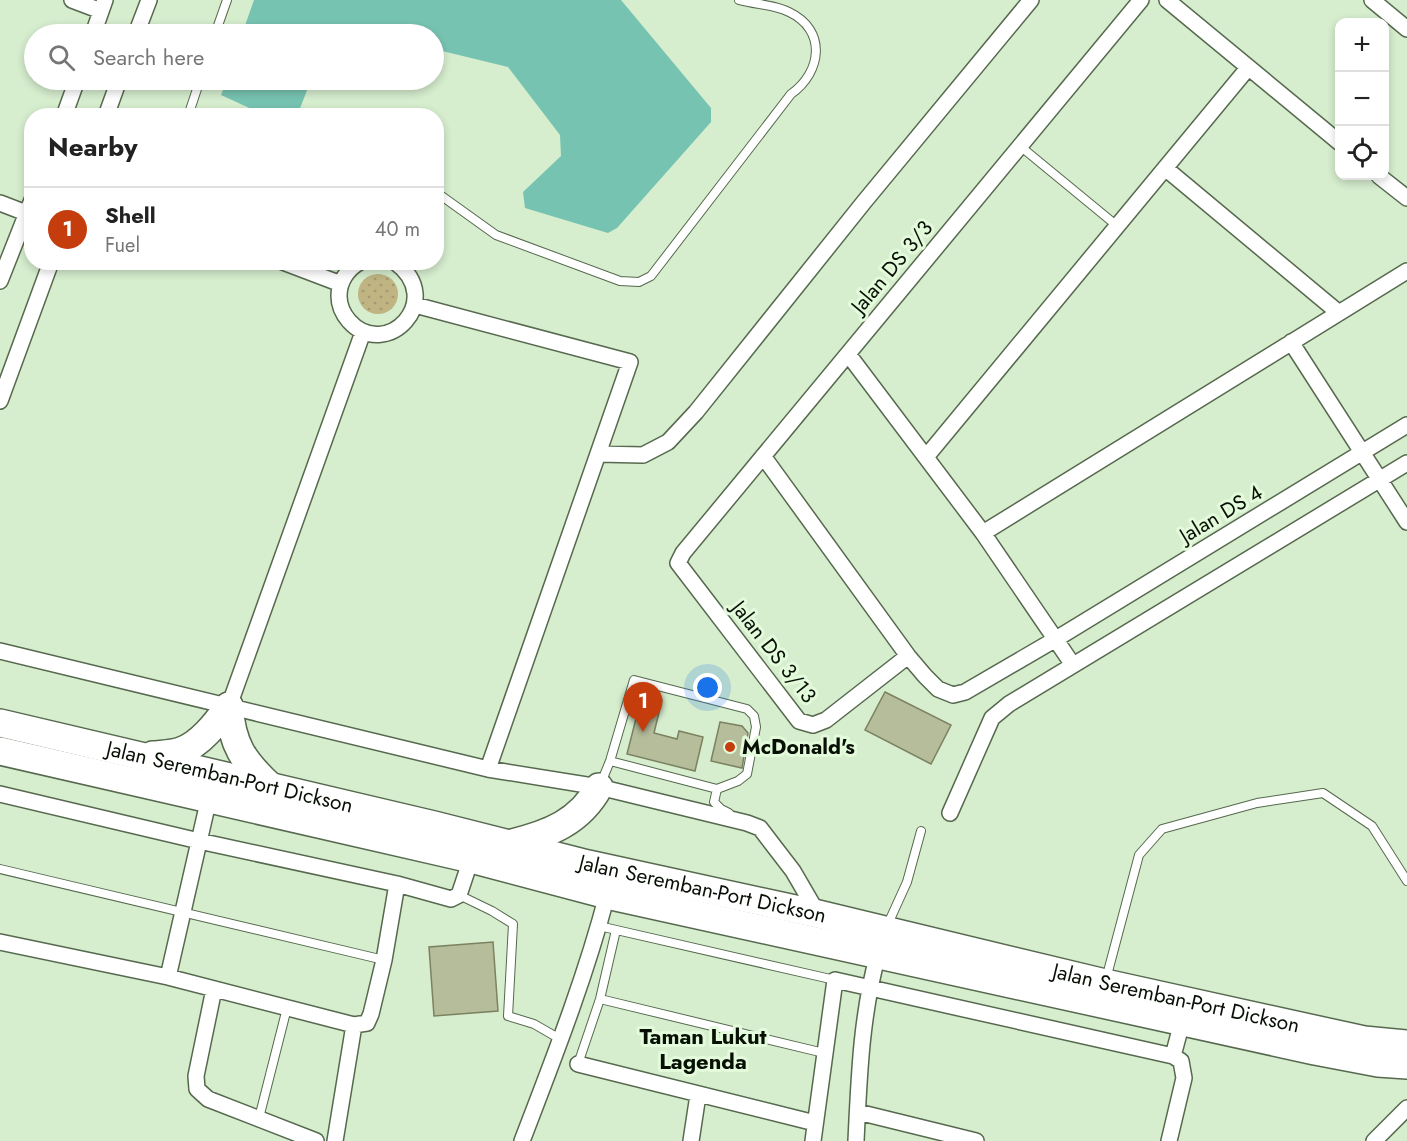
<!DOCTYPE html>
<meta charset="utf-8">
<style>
:root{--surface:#fff;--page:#f6f6f6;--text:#222;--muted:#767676;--line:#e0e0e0;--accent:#c53d0d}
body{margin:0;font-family:Jost,sans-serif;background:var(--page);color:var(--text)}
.controls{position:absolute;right:18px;top:18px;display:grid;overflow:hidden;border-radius:12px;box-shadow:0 3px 9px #0003}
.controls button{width:54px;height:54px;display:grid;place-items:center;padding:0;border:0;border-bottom:2px solid var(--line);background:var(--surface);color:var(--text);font:30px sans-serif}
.you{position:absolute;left:708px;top:688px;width:21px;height:21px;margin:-15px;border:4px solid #fff;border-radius:50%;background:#1a73e8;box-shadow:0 0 0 9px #1a73e833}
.badge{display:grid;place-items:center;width:39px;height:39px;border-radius:50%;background:var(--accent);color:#fff;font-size:20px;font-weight:700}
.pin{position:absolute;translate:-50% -50px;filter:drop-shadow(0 2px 3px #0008)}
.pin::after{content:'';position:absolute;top:32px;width:21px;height:18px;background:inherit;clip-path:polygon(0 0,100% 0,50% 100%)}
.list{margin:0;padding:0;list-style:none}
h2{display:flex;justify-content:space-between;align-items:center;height:78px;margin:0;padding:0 24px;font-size:26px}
h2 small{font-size:20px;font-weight:400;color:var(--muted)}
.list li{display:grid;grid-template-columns:39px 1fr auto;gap:18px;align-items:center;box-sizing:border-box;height:84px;padding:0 24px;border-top:2px solid var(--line)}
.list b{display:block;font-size:22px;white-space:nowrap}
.list p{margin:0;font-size:20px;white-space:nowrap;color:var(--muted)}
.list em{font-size:20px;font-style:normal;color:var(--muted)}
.icon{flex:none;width:33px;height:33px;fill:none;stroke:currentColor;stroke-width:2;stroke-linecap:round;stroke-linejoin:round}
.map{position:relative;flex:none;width:1407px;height:1141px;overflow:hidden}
.search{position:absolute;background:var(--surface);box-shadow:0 3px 9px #0003;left:24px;top:24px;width:420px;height:66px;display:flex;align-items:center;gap:15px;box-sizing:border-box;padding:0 21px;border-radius:33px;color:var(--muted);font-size:22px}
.panel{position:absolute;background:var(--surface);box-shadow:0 3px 9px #0003;left:24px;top:108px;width:420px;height:162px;border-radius:24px}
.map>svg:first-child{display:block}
.grass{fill:url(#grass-dots)}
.water{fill:#77c3b1}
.building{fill:#b6bd9b;stroke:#7b8161;stroke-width:1.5}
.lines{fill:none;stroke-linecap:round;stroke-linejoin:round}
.lane-casing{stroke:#56694e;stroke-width:10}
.street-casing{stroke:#56694e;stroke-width:18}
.highway-casing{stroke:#56694e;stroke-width:30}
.lane{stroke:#fff;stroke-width:8}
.street{stroke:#fff;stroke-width:15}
.highway{stroke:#fff;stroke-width:27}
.poi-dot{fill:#c53d0d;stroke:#e3fadb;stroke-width:2}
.labels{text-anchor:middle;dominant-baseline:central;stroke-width:6;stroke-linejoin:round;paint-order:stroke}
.street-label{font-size:21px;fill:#081006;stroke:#e3fadb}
.poi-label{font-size:21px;font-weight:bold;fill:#081006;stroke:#e3fadb;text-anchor:start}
.neighbourhood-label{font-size:22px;font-weight:bold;fill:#081006;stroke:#e3fadb}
</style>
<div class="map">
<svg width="1407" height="1141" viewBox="0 0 1407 1141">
<defs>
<pattern id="grass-dots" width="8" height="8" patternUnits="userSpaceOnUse" patternTransform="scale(1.5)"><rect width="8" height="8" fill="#bfb482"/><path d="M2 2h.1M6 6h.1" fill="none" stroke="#a39a6f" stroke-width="1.8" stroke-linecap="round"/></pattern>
</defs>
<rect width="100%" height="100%" fill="#d6edce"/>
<path class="grass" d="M358 294a20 20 0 1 1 40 0a20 20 0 1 1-40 0Z"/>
<path class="water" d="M254,0H621L711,108V122L617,228L608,233L525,208L523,192L561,156L560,135L508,67L434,49V34H242Z
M227,80H311L297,116L265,115L221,95Z"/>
<path class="building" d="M885,692L951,725L931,764L865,730Z
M642,695L662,700L654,733L677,739L679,731L703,737L695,771L627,754Z
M720,722L742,726L748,733L742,768L711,761Z
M493,942L498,1011L434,1016L429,947Z"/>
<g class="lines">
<defs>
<path id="lane" d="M215,34L227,0
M188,116L200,80
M1020,146L1116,225
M436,192L496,235L620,281L639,282L651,276L791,94C822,72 827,30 789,12C774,4 756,5 739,0
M610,761L717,789
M601,783L610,761L634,680L747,709L754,716L756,727L747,774L738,781L717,789L714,802L721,809L729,813
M0,869L384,960
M459,895L492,911L513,924L508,1016L534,1024L560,1039
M599,926L835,980
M887,926L907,882L921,831
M1106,979L1139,855L1162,829L1257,803L1323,793L1372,826L1407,881
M600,999L824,1053
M578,1064L600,999L616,930
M259,1118L287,1008"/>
<path id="street" d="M72,0L101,11
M1167,0L1340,143
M1372,0L1407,29
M93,34L105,0
M136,34L149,0
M64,116L77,80
M106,116L119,80
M1165,168L1339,313
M1379,176L1407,198
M0,203L26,213
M283,262L341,284
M360,262C347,269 339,282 339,296C339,305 343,314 349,321C386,362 447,300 395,262
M0,281L32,200
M415,305L630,362L488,769
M1291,342L1407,522
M848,354L983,533L1073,665
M0,401L51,262
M598,454L643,455L668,442L696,412L864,202L1031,0
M763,456L908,656L925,676L938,689L953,695L965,692L1056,639L1407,425
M926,457L1248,68
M983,533L1407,271
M0,651L488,769L599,787L747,823L760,828L773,845L793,871L818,914
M908,656L826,720L813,725L799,721L678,563L683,553L1141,0
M229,706L363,332
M0,794L199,841L397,884L451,899L459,895L471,859
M950,813L992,718L1009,704L1407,463
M0,942L168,977L354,1025L367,1023L371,1014L384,960L397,884
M168,977L209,798
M214,989L196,1076L197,1089L208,1099L316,1141
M1173,1056L1182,1022
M578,1064L815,1123
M858,1112L976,1141
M335,1141L354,1025
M522,1141C553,1060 585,979 607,895
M691,1141L698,1095
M813,1141L835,980L1173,1056L1181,1061L1184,1078L1169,1141
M856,1141C859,1078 861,1016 878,954
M1374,1141L1407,1108"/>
<g id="highway">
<path d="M229,706C232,745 243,761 271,787"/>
<path id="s1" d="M0,723L434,825L588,864L818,914L1105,983L1364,1040L1407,1044"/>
<path d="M0,751L471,859L607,895L1315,1051L1378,1063L1407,1065"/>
<path d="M153,755C162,754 173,754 181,751C201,744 217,722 229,706"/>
<path d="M512,843C549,834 580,822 599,787"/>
</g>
</defs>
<use href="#lane" class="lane-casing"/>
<use href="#street" class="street-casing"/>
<use href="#highway" class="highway-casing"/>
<use href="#lane" class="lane"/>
<use href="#street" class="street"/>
<use href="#highway" class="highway"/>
</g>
<circle class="poi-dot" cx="730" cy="747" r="6"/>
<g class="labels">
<g class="street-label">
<text transform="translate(892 267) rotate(-50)">Jalan DS 3/3</text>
<text transform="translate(1221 514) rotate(-31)">Jalan DS 4</text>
<text transform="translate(774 652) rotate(52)">Jalan DS 3/13</text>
<text stroke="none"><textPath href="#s1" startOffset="236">Jalan Seremban-Port Dickson</textPath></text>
<text stroke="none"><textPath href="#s1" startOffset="722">Jalan Seremban-Port Dickson</textPath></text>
<text stroke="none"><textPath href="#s1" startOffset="1208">Jalan Seremban-Port Dickson</textPath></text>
</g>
<g class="poi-label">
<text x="742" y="747">McDonald's</text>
</g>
<g class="neighbourhood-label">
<text x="703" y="1036">Taman Lukut<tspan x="703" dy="25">Lagenda</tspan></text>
</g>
</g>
</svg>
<div class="controls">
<button>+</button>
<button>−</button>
<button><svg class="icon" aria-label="locate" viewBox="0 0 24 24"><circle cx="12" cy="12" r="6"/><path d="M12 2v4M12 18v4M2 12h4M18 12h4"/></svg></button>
</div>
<div class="you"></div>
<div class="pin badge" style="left:643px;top:732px">1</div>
<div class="search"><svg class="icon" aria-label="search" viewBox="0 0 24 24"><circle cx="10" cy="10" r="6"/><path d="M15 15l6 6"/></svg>Search here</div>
<section class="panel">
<h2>Nearby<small></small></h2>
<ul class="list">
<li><span class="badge">1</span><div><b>Shell</b><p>Fuel</p></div><em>40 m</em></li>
</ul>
</section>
</div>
